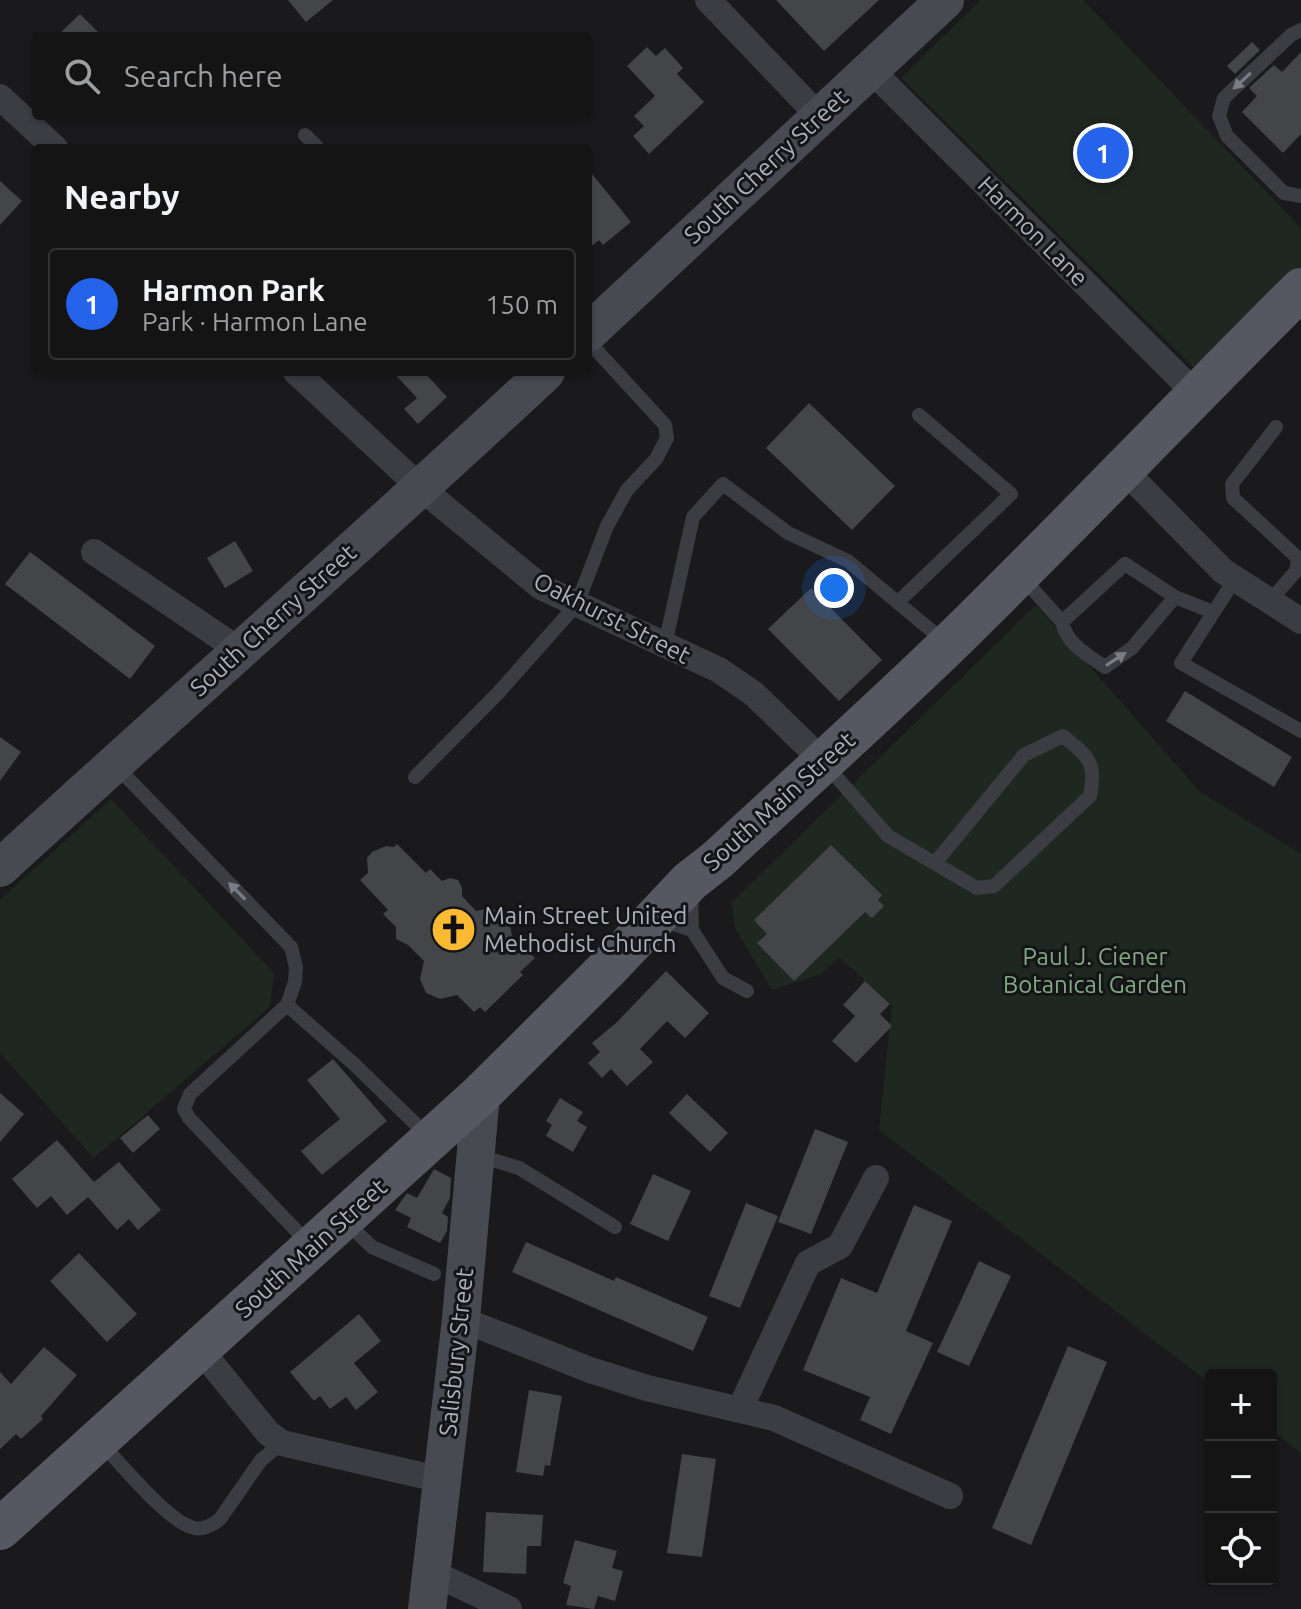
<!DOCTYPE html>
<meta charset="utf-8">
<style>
:root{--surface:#141415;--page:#212122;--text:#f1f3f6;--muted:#9d9ea0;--line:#333334;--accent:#2563eb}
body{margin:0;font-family:Ubuntu,sans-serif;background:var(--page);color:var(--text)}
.controls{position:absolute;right:24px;bottom:24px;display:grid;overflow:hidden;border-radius:8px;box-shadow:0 2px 6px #0004}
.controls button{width:72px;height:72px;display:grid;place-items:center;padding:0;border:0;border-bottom:2px solid var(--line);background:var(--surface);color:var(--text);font:40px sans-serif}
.you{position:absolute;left:834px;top:588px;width:28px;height:28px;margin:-20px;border:6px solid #fff;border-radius:50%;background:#1a73e8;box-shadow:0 0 0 12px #1a73e833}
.badge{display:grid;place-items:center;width:52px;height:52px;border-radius:50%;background:var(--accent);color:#fff;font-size:26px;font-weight:700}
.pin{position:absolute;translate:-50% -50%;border:4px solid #fff;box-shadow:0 2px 8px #0006}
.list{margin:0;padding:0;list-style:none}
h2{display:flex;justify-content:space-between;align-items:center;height:104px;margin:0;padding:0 32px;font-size:34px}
h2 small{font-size:26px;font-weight:400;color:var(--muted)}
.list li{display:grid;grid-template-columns:52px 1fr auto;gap:24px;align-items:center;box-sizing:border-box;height:112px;margin:0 16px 16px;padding:0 16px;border:2px solid var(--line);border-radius:8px}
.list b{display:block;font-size:30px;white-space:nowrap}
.list p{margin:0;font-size:26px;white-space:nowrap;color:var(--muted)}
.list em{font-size:26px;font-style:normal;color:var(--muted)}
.icon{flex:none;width:44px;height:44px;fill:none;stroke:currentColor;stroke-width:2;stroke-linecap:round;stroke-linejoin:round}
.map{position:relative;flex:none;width:1301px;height:1609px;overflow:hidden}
.search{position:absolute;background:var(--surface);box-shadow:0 2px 6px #0004;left:32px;top:32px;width:560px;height:88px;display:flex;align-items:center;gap:20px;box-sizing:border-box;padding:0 28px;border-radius:8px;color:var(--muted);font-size:30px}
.panel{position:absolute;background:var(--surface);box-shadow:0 2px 6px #0004;left:32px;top:144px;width:560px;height:232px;border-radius:8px}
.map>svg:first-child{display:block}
.green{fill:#1f2820}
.building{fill:#444549}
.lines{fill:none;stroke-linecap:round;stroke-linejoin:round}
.service{stroke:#3c3d43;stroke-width:14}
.minor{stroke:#3c3d43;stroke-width:26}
.secondary{stroke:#484a52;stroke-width:38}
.primary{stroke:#565861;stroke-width:42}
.oneway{fill:#797d86}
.labels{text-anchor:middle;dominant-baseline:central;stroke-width:6;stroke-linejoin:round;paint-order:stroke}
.street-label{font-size:24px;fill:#abb1bc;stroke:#151517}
.poi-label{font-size:24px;fill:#abb1bc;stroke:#151517;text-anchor:start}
.park-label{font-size:24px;fill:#82a884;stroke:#151517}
</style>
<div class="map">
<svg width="1301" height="1609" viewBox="0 0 1301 1609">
<rect width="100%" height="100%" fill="#1a1a1c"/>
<path class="green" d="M981,0H1083L1301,228V275L1196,370L901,78Z
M1036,605L1199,791L1301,854V1453L1271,1430V1375H1211V1384L879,1130L892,1005L839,957L821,974L772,990L735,928L732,902Z
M111,799L274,973L270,1007L94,1158L0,1053V900Z"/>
<path class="building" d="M288,0H333L306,22Z
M776,0H879L824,51Z
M80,14L102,36H57Z
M1252,42L1260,50L1235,74L1227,66Z
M647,47L656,56L665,48L683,68L677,74L704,102L649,154L633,136L644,126L634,116L655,96L627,66Z
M1301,52V134L1283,153L1242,112L1257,96L1249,88L1274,65L1282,72Z
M588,169L631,222L603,245L599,240L588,249Z
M0,181L22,201L0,225Z
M393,372H424L447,397L418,424L404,409L417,398Z
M809,403L895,486L852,530L766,448Z
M235,541L253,571L225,588L207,558Z
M30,552L155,646L130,679L5,584Z
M811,588L882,660L839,701L768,629Z
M1185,691L1292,757L1274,787L1166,721Z
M0,737L21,752L0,781Z
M397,844L426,873L430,869L442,881L450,878L458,880L462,888V896L476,911L490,908L505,914L509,920L512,936L535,958L520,972L523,975L485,1012L480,1007L474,1012L457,995L440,999L426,993L420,979L424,961L408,945L396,939V927L383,914L388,910L360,880L368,873L367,858L372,852L386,846L394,847Z
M831,845L882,895L878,900L884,906L872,918L865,912L794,981L757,943L767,934L754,920Z
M666,971L709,1013L685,1038L667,1021L640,1049L653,1062L627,1086L611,1069L602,1078L588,1063L600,1052L592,1043L616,1023Z
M865,981L890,1004L880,1014L892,1026L856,1063L832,1041L855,1016L843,1005Z
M333,1059L387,1121L322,1175L301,1151L340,1119L307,1080Z
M0,1093L24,1114L0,1142Z
M687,1094L728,1133L710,1152L669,1113Z
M560,1098L583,1112L577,1121L587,1127L573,1152L546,1136L552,1125L546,1121Z
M148,1115L160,1129L133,1153L120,1138Z
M815,1129L848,1142L811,1234L778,1222Z
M57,1140L94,1182L119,1162L161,1210L138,1230L129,1219L117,1230L88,1197L67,1215L51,1196L37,1208L12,1179Z
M434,1169L451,1178L450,1198L442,1213L448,1217L447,1231L440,1243L407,1227L411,1218L395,1210L407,1193L417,1198Z
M653,1174L691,1191L668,1241L630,1224Z
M746,1203L778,1216L740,1308L709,1296Z
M914,1205L952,1221L906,1331L933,1343L891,1434L860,1420L870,1397L803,1370L841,1278L877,1293Z
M526,1242L614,1281L616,1277L708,1317L693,1351L512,1272Z
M79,1253L137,1314L107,1342L50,1281Z
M979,1261L1011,1276L969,1366L937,1352Z
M359,1314L381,1341L354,1363L378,1392L356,1410L346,1397L330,1409L320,1396L314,1401L290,1372Z
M1068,1346L1107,1362L1031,1545L992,1528Z
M44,1347L77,1375L41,1416L43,1419L21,1439L16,1434L0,1449V1372L11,1384Z
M529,1390L562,1396L550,1466L545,1465L543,1476L516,1472Z
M682,1454L716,1459L702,1557L667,1553Z
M486,1512L543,1515L541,1546H527L526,1574L483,1572Z
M575,1540L617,1551L612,1568L623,1571L615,1601L598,1596L594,1609L566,1605L571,1586L563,1583Z"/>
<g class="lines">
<path class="service" d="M1301,30L1291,35L1224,98L1219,116L1227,136L1284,193L1301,196
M305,135L318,148
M1021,576L1062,622L1125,564L1175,597L1213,612
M1235,579L1181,663L1301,731
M1270,601L1296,571L1298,558L1233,498L1232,484L1276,427
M898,602L1011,494L919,415
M1062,622C1067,644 1086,654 1105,667L1132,648L1175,597
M665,645L693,517L723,484L788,533L848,561L945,642
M114,764L291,947L296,967L295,982L287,1005L190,1094L184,1109L189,1118L309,1244
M826,765L888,836L977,888L994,886L1090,796C1097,761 1088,757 1063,736L1024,755L935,863
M415,777L499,692L577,604L607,526L627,490L656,459L667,438L665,425L588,341
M659,919L692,930L691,893
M692,930L723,978L747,991
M287,1005L355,1065L430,1138
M476,1155L519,1168L615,1227
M346,1222L372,1247L434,1274
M101,1443C120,1463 167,1520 191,1527C202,1531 211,1526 220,1519L261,1460L282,1443"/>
<path class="minor" d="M708,0L819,116
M870,69L1196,394
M0,97L55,148
M296,372L422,489L541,587L719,670L754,694L823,761
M1124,470L1223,571L1301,621
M94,552L239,650
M461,1319L590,1370L647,1388L774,1418L950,1496
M199,1348L268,1433L282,1443L442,1480
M740,1409L808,1263L840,1246L876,1178
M431,1572L509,1609"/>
<path class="secondary" d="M588,333L945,0
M0,868C181,702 366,540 546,372
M427,1609L461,1319L481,1094"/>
<path class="primary" d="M0,1529L481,1094L609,967L690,881L717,860C794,789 872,718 947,646C1067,529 1182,408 1301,289"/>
</g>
<defs><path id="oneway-solid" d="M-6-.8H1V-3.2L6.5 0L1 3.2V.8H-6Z" transform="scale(2)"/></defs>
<g class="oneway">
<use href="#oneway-solid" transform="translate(1242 81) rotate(137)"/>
<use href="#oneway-solid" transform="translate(1116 659) rotate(-33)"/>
<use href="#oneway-solid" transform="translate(237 891) rotate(-134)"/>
</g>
<defs>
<symbol id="church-disc" viewBox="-11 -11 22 22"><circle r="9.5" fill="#fcba32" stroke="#151517"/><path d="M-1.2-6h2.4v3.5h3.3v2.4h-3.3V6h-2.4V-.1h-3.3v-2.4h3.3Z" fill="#111"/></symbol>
</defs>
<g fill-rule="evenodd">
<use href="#church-disc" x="428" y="904" width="51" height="51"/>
</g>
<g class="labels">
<g class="street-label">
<text transform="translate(766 166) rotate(-43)">South Cherry Street</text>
<text transform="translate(1033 231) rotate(45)">Harmon Lane</text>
<text transform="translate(612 618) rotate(27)">Oakhurst Street</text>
<text transform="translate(273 620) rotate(-42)">South Cherry Street</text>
<text transform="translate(779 801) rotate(-42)">South Main Street</text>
<text transform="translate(311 1248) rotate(-42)">South Main Street</text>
<text transform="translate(456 1352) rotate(-84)">Salisbury Street</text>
</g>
<g class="poi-label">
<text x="484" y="915">Main Street United<tspan x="484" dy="28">Methodist Church</tspan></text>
</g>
<g class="park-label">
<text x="1095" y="956">Paul J. Ciener<tspan x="1095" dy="28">Botanical Garden</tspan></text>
</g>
</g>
</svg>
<div class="controls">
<button>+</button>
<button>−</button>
<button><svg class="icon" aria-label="locate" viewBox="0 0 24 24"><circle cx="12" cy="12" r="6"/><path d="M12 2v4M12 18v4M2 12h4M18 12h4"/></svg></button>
</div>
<div class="you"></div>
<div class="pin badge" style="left:1103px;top:153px">1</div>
<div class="search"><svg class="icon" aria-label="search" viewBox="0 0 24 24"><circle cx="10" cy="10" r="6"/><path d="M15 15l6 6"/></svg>Search here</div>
<section class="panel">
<h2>Nearby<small></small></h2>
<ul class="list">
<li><span class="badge">1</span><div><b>Harmon Park</b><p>Park · Harmon Lane</p></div><em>150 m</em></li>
</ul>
</section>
</div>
